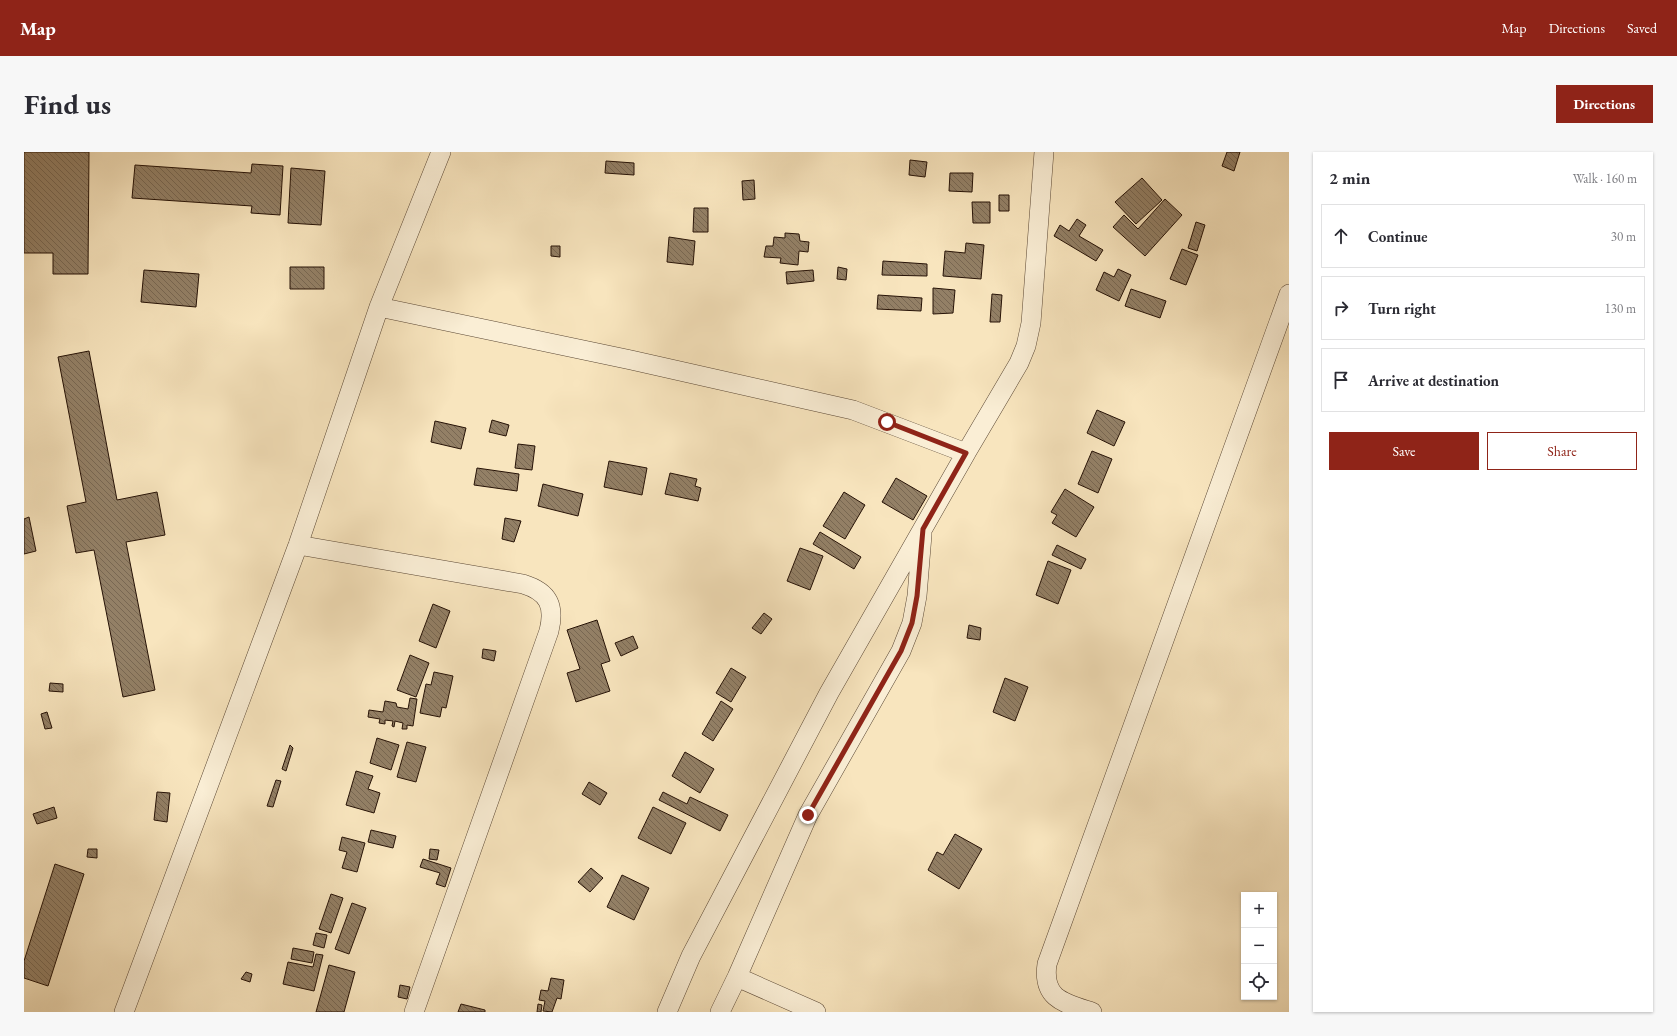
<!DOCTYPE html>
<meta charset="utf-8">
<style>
:root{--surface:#fff;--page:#f7f7f7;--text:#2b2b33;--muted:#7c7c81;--line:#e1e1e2;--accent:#8f2418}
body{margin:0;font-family:"EB Garamond",serif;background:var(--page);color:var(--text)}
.controls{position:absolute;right:12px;bottom:12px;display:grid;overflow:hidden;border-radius:0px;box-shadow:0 1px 3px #0004}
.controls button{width:36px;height:36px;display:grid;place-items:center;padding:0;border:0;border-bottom:1px solid var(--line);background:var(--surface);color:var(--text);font:20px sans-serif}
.stop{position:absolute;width:12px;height:12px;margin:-9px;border:3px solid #8f2418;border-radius:50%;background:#fff}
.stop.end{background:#8f2418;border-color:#fff;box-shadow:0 1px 4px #0008}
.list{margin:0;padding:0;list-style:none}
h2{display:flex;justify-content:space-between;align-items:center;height:52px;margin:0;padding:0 16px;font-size:17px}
h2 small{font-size:13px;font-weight:400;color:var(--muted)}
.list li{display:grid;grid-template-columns:26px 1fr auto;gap:12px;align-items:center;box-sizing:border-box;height:64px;margin:0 8px 8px;padding:0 8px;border:1px solid var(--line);border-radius:0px}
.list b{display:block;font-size:15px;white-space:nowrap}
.list em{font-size:13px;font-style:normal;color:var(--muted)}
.actions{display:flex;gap:8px;padding:12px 16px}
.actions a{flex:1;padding:9px 0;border:1px solid var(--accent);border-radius:0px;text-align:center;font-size:14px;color:var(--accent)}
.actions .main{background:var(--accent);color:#fff}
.icon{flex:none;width:22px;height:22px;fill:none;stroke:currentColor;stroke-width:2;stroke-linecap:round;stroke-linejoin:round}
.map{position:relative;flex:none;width:1265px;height:860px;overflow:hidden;border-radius:0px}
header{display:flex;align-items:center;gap:24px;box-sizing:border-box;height:56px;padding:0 20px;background:var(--accent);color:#fff}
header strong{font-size:19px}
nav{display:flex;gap:22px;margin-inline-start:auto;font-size:14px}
.intro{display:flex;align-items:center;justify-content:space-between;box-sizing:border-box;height:96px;padding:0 24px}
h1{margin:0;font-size:28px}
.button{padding:10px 18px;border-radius:0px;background:var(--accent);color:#fff;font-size:14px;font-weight:700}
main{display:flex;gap:24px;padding:0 24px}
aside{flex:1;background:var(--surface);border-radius:0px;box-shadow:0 1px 3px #0004}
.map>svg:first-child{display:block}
.building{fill:url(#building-back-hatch);stroke:#261206}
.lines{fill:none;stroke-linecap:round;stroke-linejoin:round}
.minor-casing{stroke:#5a4734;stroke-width:20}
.minor{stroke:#faeed5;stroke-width:19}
.route{stroke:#8f2418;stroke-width:5}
</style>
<header>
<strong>Map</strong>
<nav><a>Map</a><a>Directions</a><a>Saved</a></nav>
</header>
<div class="intro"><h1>Find us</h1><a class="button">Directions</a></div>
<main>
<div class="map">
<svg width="1265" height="860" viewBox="0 0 1265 860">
<defs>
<pattern id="building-back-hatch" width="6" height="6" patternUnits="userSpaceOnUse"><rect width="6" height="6" fill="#938066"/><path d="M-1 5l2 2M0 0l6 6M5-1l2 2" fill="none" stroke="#786752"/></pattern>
</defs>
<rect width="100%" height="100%" fill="#f8e5be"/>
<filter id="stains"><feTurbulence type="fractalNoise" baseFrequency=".005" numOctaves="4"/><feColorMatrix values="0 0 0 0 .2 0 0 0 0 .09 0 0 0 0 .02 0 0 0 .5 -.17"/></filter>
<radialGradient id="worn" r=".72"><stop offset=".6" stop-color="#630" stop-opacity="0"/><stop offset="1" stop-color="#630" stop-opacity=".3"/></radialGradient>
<path class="building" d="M0,0H65L64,122H29V101H0Z
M1203,0H1216L1210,19L1198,14Z
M886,8L903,10L901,25L885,23Z
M582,9L610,11V23L581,21Z
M228,12L259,14L256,63L227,61L228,54L108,46L111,13L227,21Z
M267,16L301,19L297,73L264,71Z
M926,21H949L948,40L925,39Z
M1118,26L1138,48L1112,72L1091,50Z
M730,28L731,47L719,48L718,29Z
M975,43H985V59H975Z
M1141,47L1158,63L1121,104L1089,75L1100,63L1114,77Z
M948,50H966V71H949Z
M670,56H684V80H669Z
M1053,67L1062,73L1055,84L1079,98L1072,109L1030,84L1036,73L1045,79Z
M1172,70L1181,73L1173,99L1164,96Z
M761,81L775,82L776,89L785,90L784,100L775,99L774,113L756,111L757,106L740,105L742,94H749L750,85L761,86Z
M645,85L671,89L669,113L643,110Z
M942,91L960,93L957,127L919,124L921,99L941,101Z
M527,94H536V105L527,104Z
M1158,97L1174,103L1162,133L1146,127Z
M859,109L903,112V124L858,123Z
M266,115H300V137H266Z
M814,115L823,117L822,128L813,127Z
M1094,117L1107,123L1095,149L1072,138L1080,120L1090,125Z
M120,118L175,122L172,155L117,150Z
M789,118L790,129L763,132L762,120Z
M909,136L931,138L929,161L909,162Z
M1107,137L1142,149L1136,166L1101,154Z
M968,142L978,143L976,170H966Z
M854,143L898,146L897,159L853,157Z
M65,199L93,348L133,340L141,383L102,390L131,538L99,545L70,398L52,401L43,354L62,350L34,205Z
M1073,258L1101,270L1090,294L1063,281Z
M468,268L485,273L482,284L465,280Z
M411,269L442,276L437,297L407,290Z
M494,292L511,294L508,318L491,316Z
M1068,299L1088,307L1074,341L1054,332Z
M585,309L623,316L618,343L580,335Z
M453,316L495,322L493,339L450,333Z
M646,321L673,327L671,334L677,336L674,349L641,342Z
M872,326L903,344L889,368L858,350Z
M519,332L559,342L554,364L514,354Z
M1041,337L1070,355L1052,385L1028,371L1033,363L1027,360Z
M820,340L841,353L821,387L799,374Z
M5,365L12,399L0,402V367Z
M481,366L497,369L490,390L478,387Z
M796,380L837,405L830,417L789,392Z
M1033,393L1062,407L1057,417L1028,403Z
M776,396L799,404L786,438L763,429Z
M1024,409L1047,418L1034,452L1012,443Z
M409,452L426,459L412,496L395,489Z
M740,461L748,467L737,482L728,476Z
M573,468L586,509L577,512L586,539L552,550L543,521L556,517L543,478Z
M945,473L957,476L956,488L943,486Z
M609,484L614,496L597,504L591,491Z
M459,497L472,499L470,509L458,506Z
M386,503L405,511L392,545L373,538Z
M707,516L722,525L707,550L692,541Z
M410,520L429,524L422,556L418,555L416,565L396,561L402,532L407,533Z
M981,526L1004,535L991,569L969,560Z
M26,531L39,532V540L25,539Z
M386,546L393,547L389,574L383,573V577H378L379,571L371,569L370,575L368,574L369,569L361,568V572L355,571L356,567L344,565L345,558L359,560L361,549L372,551L373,555L384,557Z
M697,549L709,557L689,589L678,582Z
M23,560L28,576L21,577L17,562Z
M353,586L375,593L367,618L346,611Z
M383,590L402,595L392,630L373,625Z
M266,593L269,596L262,619L258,617Z
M661,600L690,617L676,641L648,624Z
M332,619L349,624L344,637L356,641L350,661L322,653Z
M252,628L257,629L249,655L243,654Z
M565,630L583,641L576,653L558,642Z
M133,640L146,641L143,670L130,668Z
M639,640L663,652L666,645L704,663L696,679L635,648Z
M30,655L33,666L13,672L9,662Z
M629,655L662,671L647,702L614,686Z
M347,678L372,684L369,696L344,690Z
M931,682L958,697L935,737L904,718L913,700L919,703Z
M318,685L341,691L333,720L318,716L323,700L315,698Z
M64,697H73V706L63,705Z
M406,697L415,698L413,708L405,707Z
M399,707L427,716L421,735L412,732L416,721L396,715Z
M31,712L60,722L24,834L0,826V809Z
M567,716L579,726L566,740L554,730Z
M598,723L625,736L610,768L583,755Z
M307,742L319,746L307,781L295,777Z
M328,751L342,756L325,802L311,797Z
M292,781L303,783L300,796L289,793Z
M269,796L290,800L288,811L267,807Z
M292,802L299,803L290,839L259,832L264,810L289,815Z
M305,813L331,820L320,860H292Z
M222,820L228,822L226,830L217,827Z
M527,826L540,828L537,847L533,846L528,860L519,859L521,849L515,848L517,838L524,839Z
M376,833L386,835L383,847L374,845Z
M437,852L461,858V860H434Z
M514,852L518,853L517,860H513Z"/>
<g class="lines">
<defs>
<path id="minor" d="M355,155L607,208L829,258L942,301L805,541L667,804L643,860
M942,301L995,211L1002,194L1007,171L1020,0
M274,393L499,432C525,440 531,454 525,479L390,860
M713,825L792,860
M100,860L274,393L355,155L417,0
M696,860L713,825L784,663L877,499L888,471L893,444L898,383
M1068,860C1040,851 1018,847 1023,812L1265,142"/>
</defs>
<use href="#minor" class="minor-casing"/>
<use href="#minor" class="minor"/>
</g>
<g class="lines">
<path class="route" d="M784,663L877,499L888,471L893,444L899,377L942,301L863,270"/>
</g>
<rect width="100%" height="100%" filter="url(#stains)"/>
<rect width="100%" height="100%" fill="url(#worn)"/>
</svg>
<div class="controls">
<button>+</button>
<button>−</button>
<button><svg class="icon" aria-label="locate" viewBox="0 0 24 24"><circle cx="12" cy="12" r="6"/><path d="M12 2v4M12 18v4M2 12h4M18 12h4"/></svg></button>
</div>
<div class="stop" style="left:863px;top:270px"></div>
<div class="stop end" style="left:784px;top:663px"></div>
</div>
<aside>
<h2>2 min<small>Walk · 160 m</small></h2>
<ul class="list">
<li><svg class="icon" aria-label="ahead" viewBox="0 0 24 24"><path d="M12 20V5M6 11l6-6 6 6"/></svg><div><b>Continue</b></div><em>30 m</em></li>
<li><svg class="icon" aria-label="right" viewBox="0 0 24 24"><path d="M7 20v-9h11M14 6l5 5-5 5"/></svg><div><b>Turn right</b></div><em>130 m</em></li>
<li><svg class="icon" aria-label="arrive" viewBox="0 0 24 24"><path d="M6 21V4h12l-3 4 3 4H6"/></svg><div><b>Arrive at destination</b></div></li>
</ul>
<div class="actions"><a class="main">Save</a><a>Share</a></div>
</aside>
</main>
